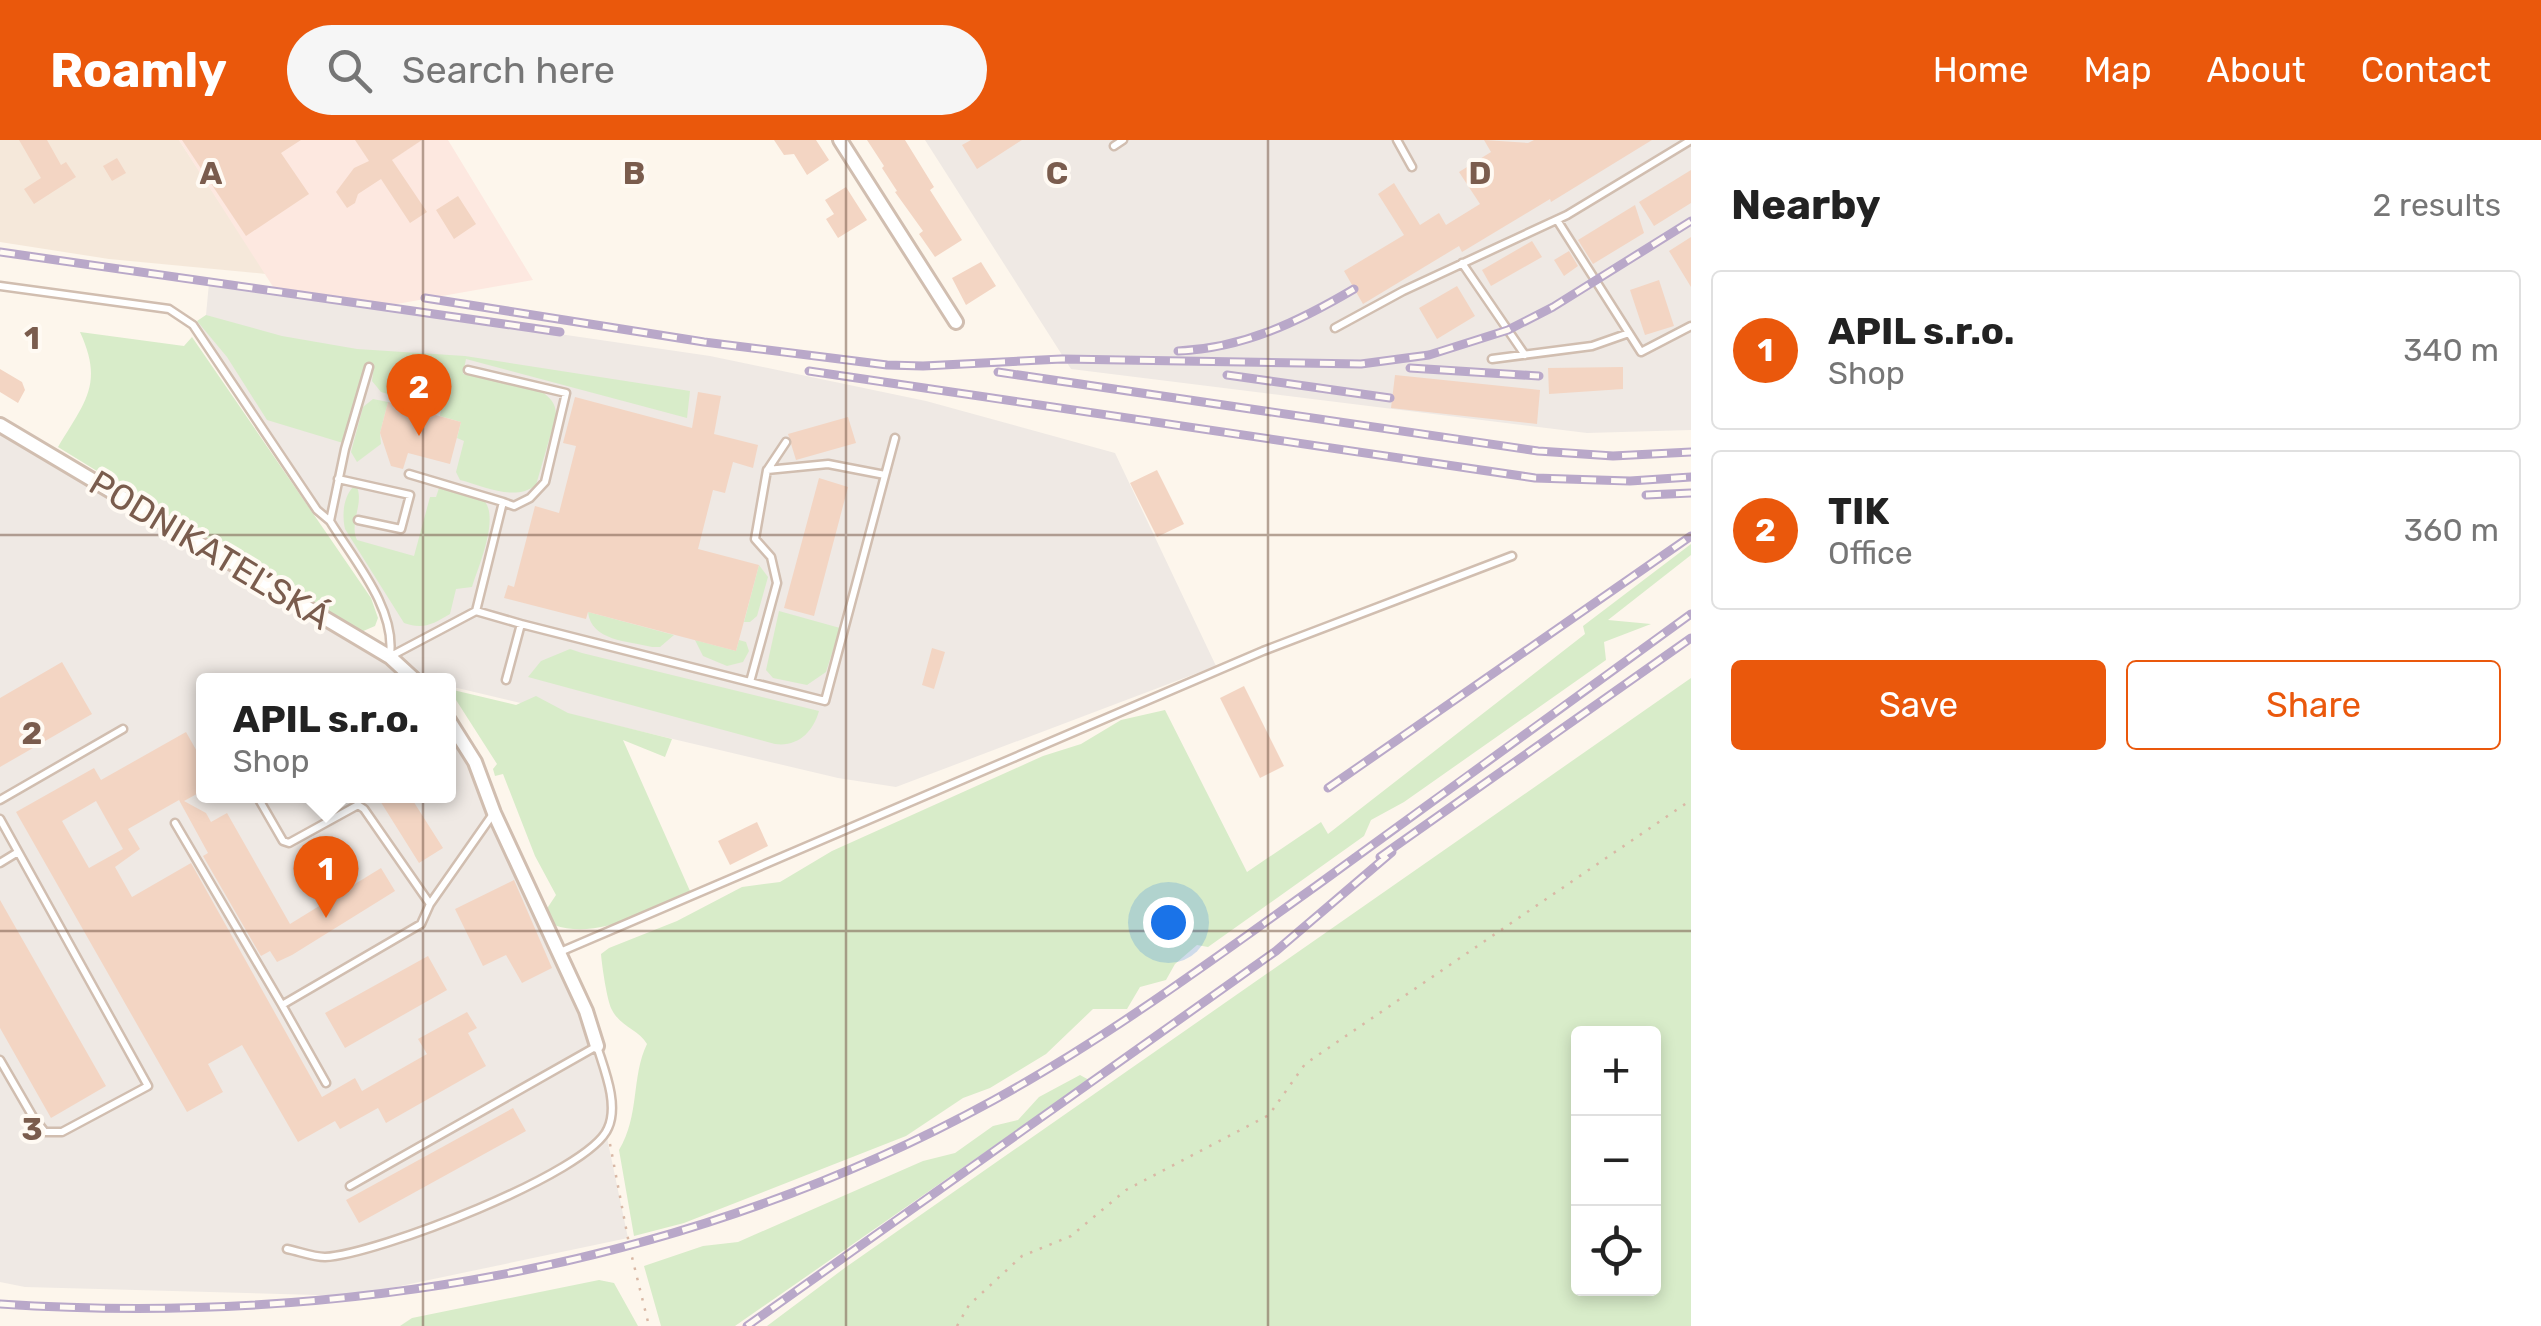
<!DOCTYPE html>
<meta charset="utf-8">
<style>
:root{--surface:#fff;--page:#f6f6f6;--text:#222;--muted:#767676;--line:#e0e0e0;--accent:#ea580c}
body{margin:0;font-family:Rubik,sans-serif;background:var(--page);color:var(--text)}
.controls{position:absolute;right:30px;bottom:30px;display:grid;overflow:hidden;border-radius:10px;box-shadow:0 5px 15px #0003}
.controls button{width:90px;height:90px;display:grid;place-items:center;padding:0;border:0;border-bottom:2px solid var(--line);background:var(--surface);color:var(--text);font:50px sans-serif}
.you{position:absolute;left:1168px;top:782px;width:35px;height:35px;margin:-25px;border:8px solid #fff;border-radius:50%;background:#1a73e8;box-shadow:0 0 0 15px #1a73e833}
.badge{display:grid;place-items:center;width:65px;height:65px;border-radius:50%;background:var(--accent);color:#fff;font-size:32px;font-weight:700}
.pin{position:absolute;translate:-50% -82px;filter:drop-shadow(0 2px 5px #0008)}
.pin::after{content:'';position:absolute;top:52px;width:35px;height:30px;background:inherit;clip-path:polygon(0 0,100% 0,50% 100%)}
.popup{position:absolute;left:196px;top:533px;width:260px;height:130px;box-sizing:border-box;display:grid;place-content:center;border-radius:10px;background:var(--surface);filter:drop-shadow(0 2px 8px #0005);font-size:32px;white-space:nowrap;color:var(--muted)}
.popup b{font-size:38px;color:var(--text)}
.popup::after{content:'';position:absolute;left:50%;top:100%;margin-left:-20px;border:20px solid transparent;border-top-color:var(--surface)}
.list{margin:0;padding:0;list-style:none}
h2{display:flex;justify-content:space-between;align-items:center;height:130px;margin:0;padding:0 40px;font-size:42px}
h2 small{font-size:32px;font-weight:400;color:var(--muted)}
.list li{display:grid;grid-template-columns:65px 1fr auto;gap:30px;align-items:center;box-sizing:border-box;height:160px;margin:0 20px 20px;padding:0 20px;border:2px solid var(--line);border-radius:10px}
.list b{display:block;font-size:38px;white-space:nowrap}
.list p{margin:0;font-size:32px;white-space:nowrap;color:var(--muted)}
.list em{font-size:32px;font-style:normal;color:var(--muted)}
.actions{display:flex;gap:20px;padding:30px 40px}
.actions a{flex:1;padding:22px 0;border:2px solid var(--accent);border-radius:10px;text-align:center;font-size:35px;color:var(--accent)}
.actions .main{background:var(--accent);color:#fff}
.icon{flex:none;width:55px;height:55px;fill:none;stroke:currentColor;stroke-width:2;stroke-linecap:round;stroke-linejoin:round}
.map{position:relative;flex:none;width:1691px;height:1186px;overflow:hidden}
header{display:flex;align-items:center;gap:60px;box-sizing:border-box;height:140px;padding:0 50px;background:var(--accent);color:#fff}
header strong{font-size:48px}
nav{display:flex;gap:55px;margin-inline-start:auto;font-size:35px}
.search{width:700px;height:90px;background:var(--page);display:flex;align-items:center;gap:25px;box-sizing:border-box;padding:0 35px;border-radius:55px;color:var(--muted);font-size:38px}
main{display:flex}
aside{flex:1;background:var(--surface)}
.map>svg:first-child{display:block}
.residential{fill:#f5e8da}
.commercial{fill:#fde8e0}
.industrial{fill:#efe9e4}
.green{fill:#d8ecc9;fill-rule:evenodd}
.building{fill:#f3d5c3;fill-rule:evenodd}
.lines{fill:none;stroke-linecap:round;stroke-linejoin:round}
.lane-casing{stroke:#d1beb0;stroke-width:11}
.street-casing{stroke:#d1beb0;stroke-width:18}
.path{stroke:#d9b8a5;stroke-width:2.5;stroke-dasharray:2.5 8;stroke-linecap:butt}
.lane{stroke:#fff;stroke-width:6}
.street{stroke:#fff;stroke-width:12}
.rail-casing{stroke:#b9a8c9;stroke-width:9}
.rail{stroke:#fffaf3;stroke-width:5;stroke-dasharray:15;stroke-linecap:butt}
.grid{fill:none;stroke:#7a5c4d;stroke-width:2.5;stroke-opacity:0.55}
.labels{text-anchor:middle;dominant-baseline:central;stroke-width:8;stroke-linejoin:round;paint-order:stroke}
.street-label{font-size:35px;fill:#7a5c4d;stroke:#fffaf3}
.grid-label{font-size:32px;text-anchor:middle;font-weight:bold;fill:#7a5c4d;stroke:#fffaf3;stroke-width:8;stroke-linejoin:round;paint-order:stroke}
</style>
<header>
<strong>Roamly</strong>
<div class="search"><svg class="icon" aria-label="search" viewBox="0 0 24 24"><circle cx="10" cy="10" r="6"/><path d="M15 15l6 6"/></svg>Search here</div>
<nav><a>Home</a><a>Map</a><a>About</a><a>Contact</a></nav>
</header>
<main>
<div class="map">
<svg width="1691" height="1186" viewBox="0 0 1691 1186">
<rect width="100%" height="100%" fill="#fdf6ec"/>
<path class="residential" d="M0,0H179L266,134L109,119L0,102Z"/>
<path class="commercial" d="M179,0H448L533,140L374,168L277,153Z"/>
<path class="industrial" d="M925,0H1691V290L1587,293L1071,229Z
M209,143L710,216L926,261L1115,313L1216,526L896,647L838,638L449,546L448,540L414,538L415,540H204V656H448L449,579L586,871L612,967L606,993L628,1098L353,1156L25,1147L0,1142V285L389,517L392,500L374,455L330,381L317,370L193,185L206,175Z"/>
<path class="green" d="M206,175L282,196L357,209L465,216L690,251L687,278L466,219L463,234C490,239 558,240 556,276L536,345C515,362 484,346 460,340L456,332L464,301L457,298L461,282L440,276L441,269L381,252L372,241L374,225L367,223L343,303L267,280L227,217L197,181Z
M80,192L184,206L192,197L371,458L378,478L375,486L361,492L353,489L58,307C85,262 104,244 80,192Z
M373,259L388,262L380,293L381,304L357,322L351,312L363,267Z
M353,347H357C364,365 349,382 357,400L414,416L430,357H436L439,348C451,351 467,352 479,357C504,369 478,427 472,447L456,449L450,474C433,484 423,490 404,483L345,389C342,375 343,358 353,347Z
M1691,404V415L1608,480L1651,484L1604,502L1606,520L1404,662L1371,680L1364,696L1208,807L1197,805L1175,824L1166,840L1140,847L1127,869H1093L1046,914L990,948L963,958L906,996L684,1083L634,1096L619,1010C640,975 631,937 647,904C639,890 620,886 612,870C607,861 602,826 601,814L609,808L677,781L742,747L780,742L832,711L1043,616L1081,604L1121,580L1165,570L1247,732L1321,682L1328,694L1585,494L1583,486Z
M759,425L768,437L757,476L750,482H744Z
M779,471L840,488L826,532L807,545L773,538L766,530Z
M588,472L674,495L660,507H652C628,501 591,501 588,472Z
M695,500L736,511L739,500L746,502L749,511L743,522L727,526L703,516Z
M570,509L582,513L819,571C813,592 798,607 775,604L528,537L541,521Z
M1691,538V1186H767L846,1127ZM1578,894H1654V1148H1578Z
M449,549L516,565L536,556L568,573L672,599L665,617L623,600L690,751C650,769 598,801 554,785L546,770L556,755L535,716L503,634L495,636L493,629L497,624Z
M1080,935L1089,940L735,1186H661L644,1126L703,1106L738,1102L923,1021L955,1013L993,986L1018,980L1039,957Z
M599,1140L614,1143L638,1186H400L412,1178Z"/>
<path class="building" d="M19,0H47L61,25L66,22L76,37L34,64L24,49L41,38Z
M182,0H301L281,13L309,54L246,96Z
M355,0H422L392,20L427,72L410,83L381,39L358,54L355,63L347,68L336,52L354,28L369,21Z
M774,0H816L829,20L807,35L794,14L784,15Z
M867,0H905L934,47L930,50L962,100L935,117L919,94L923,91L895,52L897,51L882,28L884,26Z
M971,0H1022L977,29L962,5Z
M1484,0L1528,3L1534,0H1652L1551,62L1550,59L1462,112L1459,106L1363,164L1344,131L1404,95L1378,54L1394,43L1420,85L1439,73L1446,85L1480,64L1459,32L1491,12Z
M117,18L126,33L112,41L103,26Z
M1691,30V63L1654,86L1639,62Z
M846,47L867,80L838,98L826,79L834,74L825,60Z
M458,56L476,84L454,99L436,70Z
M1635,65L1644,93L1593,124L1578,100Z
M1691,97V147L1669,111Z
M1532,101L1542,117L1491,146L1482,130Z
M1569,111L1578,126L1564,136L1554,120Z
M981,122L996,146L966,165L952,138Z
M1659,140L1674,186L1645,195L1630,150Z
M1457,146L1475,176L1437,199L1419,168Z
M1623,227V249L1549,254L1548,228Z
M0,229L22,242L25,250L18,263L0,252Z
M1395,235L1540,250L1537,284L1391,268Z
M698,252L721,256L714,294L758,305L753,328L733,322L725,353L713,350L698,409L759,425L736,511L588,472L586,479L504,458L508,445L514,447L535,366L559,373L576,306L563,303L575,257L692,288Z
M388,262L461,282L450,324L408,313L403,329L391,326L380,293Z
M848,277L856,303L796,320L788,294Z
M1157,330L1184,384L1157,397L1130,343Z
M819,338L848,347L814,476L784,468Z
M932,508L945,512L934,549L922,545Z
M62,522L92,574L0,627V558Z
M1244,546L1284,626L1260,638L1220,558Z
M186,592L199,615L204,612V650L184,661L206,673L211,682L227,673L290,784L381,728L395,751L292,815L277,822L270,811L261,816L203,716L208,713L179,660L128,689L140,709L115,727L132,757L191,723L322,957L355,938L362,951L427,914L418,899L467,872L477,888L468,893L486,926L386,983L378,968L340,989L335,981L298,1002L242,905L208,924L223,952L187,972L16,672L94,628L101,640ZM96,661L123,709L89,728L62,681Z
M377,656H410L443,708L419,723Z
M757,682L768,706L730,725L718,701Z
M514,740L552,828L522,843L506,815L483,826L455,769Z
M0,760L106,946L51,978L0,888Z
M428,816L447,850L345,908L325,873Z
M513,968L526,991L359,1083L346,1060Z"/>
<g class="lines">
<defs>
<path id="lane" d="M1397,0L1412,27
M1114,6L1123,0
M1557,80L1641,212L1691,186
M1462,123L1525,215
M0,146L169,169L193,185L317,370L330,381
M1335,188L1403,151L1567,75L1691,0
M1492,219L1592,206L1629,193
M369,227L345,309L330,381C353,419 396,468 390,515
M468,230L566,253L545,342L530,358L514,366L503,362L476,471L521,484L506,540
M768,329L786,302
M409,334L503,362
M338,339L410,355L401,389L358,380
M521,484L825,561L895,298
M391,516L476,471
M750,542L777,443L771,417L755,399L767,330L828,324L885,335
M257,656L283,701L289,703L358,665L364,669L430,764L493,674
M0,660L123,589
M0,679L148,946L62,992H45L33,977L0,920
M175,683L282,865L421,784L430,764
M0,723L18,712
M560,812L1263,511L1512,416
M282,865L326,943
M287,1109C298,1111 313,1117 325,1117C375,1115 590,1033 608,988C619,964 604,929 597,906L350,1046"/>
<path id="street" d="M840,0L956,182
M0,285L390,517L415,540
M448,579L475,622L494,673L586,871L597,906"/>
</defs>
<use href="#lane" class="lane-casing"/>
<use href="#street" class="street-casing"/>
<path class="path" d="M610,1004L630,1109L649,1186
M957,1186L969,1165L1022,1116L1071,1096L1126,1050L1269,975L1305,924L1691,660"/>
<use href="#lane" class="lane"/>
<use href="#street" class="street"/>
<defs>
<path id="rail" d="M0,112L560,192
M425,158L704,202L887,225L923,226L1062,219L1361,224L1429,215L1508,190L1553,167L1691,81
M1178,211C1244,208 1298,182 1354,149
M1410,228L1539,236
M809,231L1535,338L1630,341L1691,337
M998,232L1538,311L1613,316L1691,312
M1227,235L1390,258
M1646,355L1691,353
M1328,648L1691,396
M1380,717L1691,498
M0,1164C344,1186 691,1126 994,960C1107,898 1211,821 1316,746C1441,655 1566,564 1691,474
M747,1186L1276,811L1392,712"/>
</defs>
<use href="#rail" class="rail-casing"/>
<use href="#rail" class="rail"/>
</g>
<path class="grid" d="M423,0V1186M846,0V1186M1268,0V1186M0,395H1691M0,791H1691"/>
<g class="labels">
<g class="street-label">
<text transform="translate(210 410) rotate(31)">PODNIKATEĽSKÁ</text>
</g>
</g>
<g class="grid-label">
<text x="211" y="44">A</text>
<text x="634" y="44">B</text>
<text x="1057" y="44">C</text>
<text x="1480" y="44">D</text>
<text x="32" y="209">1</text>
<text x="32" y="604">2</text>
<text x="32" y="1000">3</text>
</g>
</svg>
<div class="controls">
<button>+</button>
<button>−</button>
<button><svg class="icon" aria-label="locate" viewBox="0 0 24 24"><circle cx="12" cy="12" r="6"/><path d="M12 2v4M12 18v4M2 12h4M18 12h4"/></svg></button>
</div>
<div class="you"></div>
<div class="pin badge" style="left:326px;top:778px">1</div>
<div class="popup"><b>APIL s.r.o.</b>Shop</div>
<div class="pin badge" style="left:419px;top:296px">2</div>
</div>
<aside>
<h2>Nearby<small>2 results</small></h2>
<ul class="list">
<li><span class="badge">1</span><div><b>APIL s.r.o.</b><p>Shop</p></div><em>340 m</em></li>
<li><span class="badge">2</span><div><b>TIK</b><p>Office</p></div><em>360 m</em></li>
</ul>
<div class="actions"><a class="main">Save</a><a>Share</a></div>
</aside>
</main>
